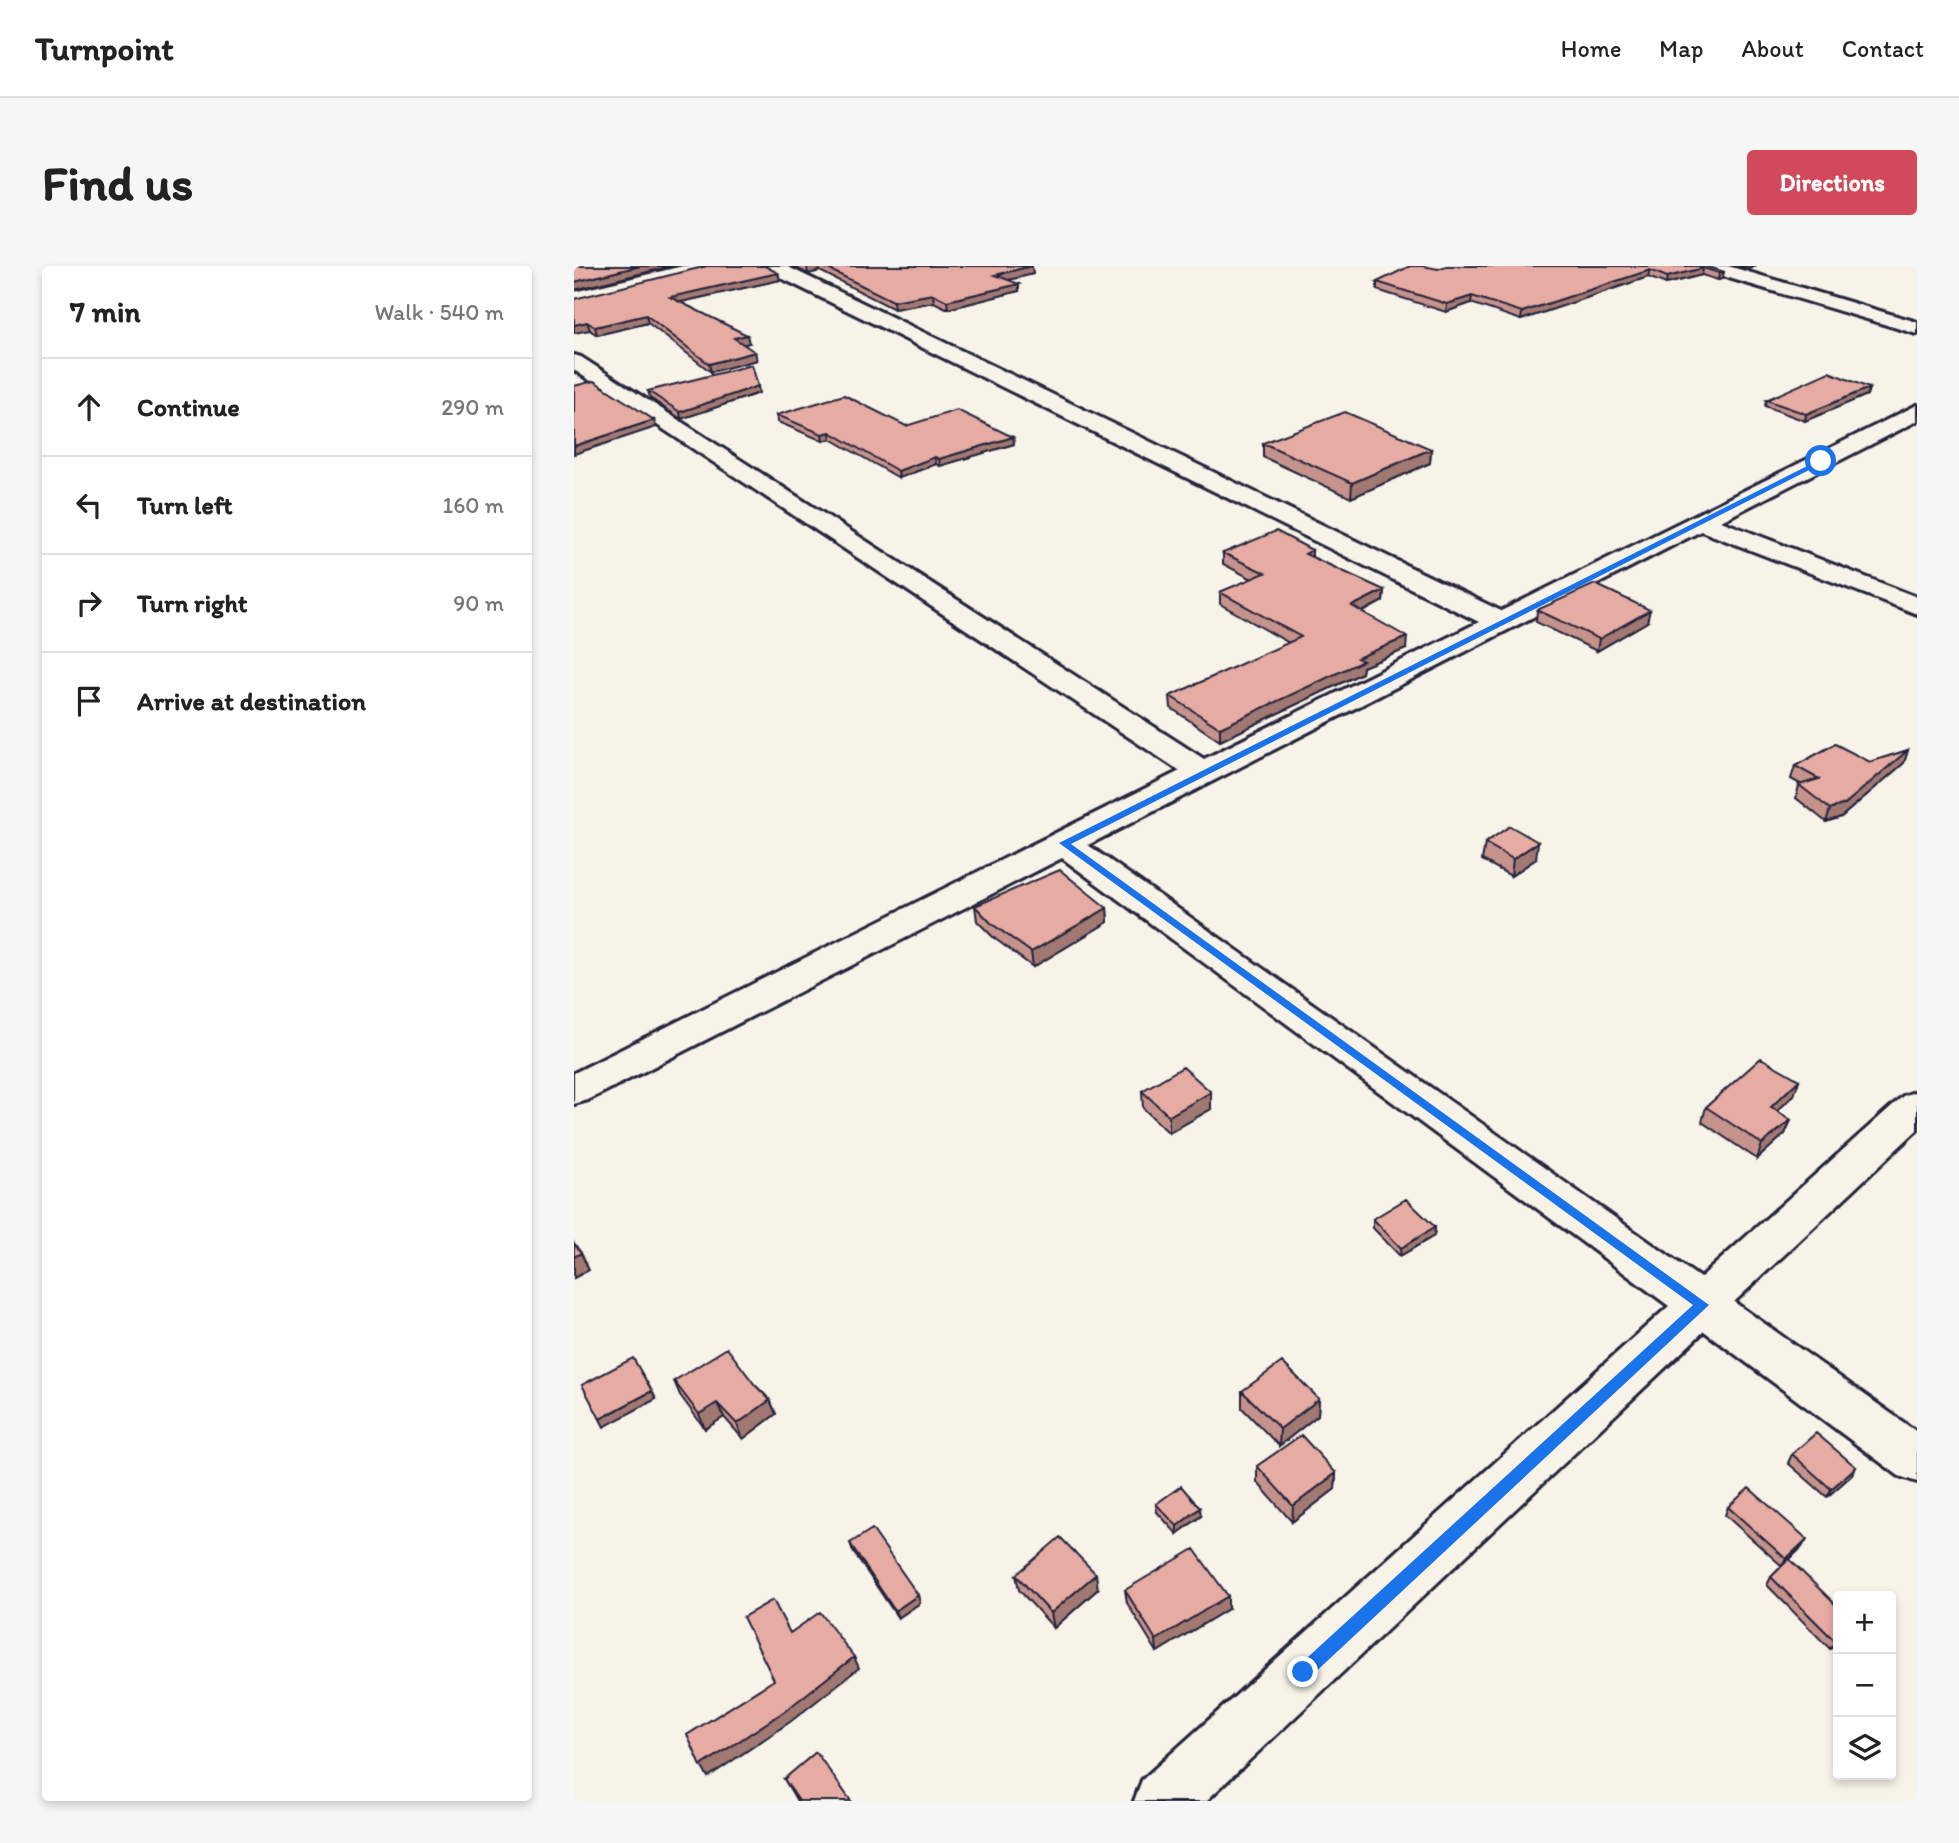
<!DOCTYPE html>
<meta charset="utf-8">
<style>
:root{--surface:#fff;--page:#f6f6f6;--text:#222;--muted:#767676;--line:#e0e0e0;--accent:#d1495b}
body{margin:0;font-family:Itim,sans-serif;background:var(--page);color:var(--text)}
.controls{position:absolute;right:21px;bottom:21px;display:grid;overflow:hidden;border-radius:7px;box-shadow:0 4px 10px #0003}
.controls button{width:63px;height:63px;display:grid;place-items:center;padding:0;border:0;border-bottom:2px solid var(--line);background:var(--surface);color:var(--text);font:35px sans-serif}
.stop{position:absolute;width:21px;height:21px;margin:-16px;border:5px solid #1a73e8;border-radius:50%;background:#fff}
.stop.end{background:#1a73e8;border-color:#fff;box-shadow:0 2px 7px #0008}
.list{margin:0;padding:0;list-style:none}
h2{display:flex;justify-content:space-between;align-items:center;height:91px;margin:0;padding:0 28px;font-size:30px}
h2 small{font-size:23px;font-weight:400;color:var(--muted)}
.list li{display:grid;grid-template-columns:46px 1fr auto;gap:21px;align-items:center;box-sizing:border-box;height:98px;padding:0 28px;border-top:2px solid var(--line)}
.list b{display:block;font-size:26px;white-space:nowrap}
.list em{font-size:23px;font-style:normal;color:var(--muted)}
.icon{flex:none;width:38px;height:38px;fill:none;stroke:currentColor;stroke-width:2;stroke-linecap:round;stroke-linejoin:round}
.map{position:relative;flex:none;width:1343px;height:1535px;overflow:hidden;border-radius:7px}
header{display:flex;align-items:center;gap:42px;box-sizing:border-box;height:98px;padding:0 35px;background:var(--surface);border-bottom:2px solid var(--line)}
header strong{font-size:33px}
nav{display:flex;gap:38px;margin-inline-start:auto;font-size:24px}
.intro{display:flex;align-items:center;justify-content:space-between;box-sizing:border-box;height:168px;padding:0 42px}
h1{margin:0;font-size:49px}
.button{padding:18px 32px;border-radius:7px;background:var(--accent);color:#fff;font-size:24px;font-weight:700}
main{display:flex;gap:42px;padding:0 42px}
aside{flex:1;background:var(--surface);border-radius:7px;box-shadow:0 4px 10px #0003}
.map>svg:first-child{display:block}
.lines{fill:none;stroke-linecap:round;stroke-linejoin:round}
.street-casing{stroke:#22223b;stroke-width:6}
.street{fill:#f7f3e8;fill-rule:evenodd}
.wall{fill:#c6938c;stroke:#22223b;stroke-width:2}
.shaded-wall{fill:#a17872;stroke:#22223b;stroke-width:2}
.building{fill:#e6aba3;stroke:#22223b;stroke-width:2}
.route{fill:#1a73e8}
</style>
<header>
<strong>Turnpoint</strong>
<nav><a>Home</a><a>Map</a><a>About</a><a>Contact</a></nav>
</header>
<div class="intro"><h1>Find us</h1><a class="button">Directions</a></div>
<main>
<aside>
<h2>7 min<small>Walk · 540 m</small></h2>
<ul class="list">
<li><svg class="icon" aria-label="ahead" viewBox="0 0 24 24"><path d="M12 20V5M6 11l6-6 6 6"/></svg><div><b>Continue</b></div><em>290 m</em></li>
<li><svg class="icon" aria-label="left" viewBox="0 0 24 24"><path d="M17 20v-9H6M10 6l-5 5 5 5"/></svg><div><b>Turn left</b></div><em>160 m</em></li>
<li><svg class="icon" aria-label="right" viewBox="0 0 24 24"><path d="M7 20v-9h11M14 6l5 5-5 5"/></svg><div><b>Turn right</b></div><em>90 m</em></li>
<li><svg class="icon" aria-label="arrive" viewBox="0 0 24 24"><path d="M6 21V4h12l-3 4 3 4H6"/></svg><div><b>Arrive at destination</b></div></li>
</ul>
</aside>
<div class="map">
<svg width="1343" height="1535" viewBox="0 0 1343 1535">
<rect width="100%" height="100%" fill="#f7f3e8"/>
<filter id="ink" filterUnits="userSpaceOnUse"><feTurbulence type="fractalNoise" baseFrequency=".0143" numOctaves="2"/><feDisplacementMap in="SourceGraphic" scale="14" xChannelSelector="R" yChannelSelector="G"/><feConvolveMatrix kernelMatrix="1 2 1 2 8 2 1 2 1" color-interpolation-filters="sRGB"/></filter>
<g filter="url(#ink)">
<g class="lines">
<defs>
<path id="street" d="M109,0H141L138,4L0,38V26Z
M188,0H212L927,345L1343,139V155L1147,255L1343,331V348L1127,265L514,579L1126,1012L1329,830L1343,825V864L1160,1036L1343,1166V1216L1325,1210L1130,1065L632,1535H560L568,1514L1095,1040L488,592L14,834L0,838V807L606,505L0,104V89L7,91L630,493L905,356L191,4Z
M1125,0H1154L1343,56V68L1128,4Z"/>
</defs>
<use href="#street" class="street-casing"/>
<use href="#street" class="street"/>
</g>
<path class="wall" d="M218,0H457L459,8L434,14L445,25L374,43L360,36L320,43L246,5L234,8Z
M1131,0L1150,6L1148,13L1144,14L1128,9L1092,18L1074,11L947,54L897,37L872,46L803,24V16L864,3Z
M1163,0H1183L1174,3Z
M204,7L206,14L107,36L175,77L169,78L183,94L137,106L74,57L23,69L16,64L0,33Z
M1295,122L1293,129L1231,155L1191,140L1192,134Z
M74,125L185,127L107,153L76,132Z
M203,149L439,171L440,178L366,200L362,198L325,212L257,173L249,175L204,156Z
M689,177L857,183L856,197L777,232L689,191Z
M649,287L738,291L810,324L809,335L789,346L832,383L789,401L788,407L646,475L597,442L596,430L715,377L646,338V326L678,313L649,298Z
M963,344L1073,356L1023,385L962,356Z
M1334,484L1330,497L1267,551L1252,556L1222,532L1225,519H1228L1217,513L1221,500L1296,496Z
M911,577L962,593L937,610L908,594Z
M401,640L533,642L534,656L459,701L420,672L403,655Z
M1225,814L1220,829L1203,845L1217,854L1211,868L1183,893L1128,856L1132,841Z
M568,825L637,843L595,867L569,842Z
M799,953L861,961L860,970L826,990L799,962Z
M100,1115L181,1119L196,1134L202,1148L169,1173L150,1151L131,1163L106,1129Z
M668,1125L745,1133L744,1149L705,1180L668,1142Z
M1218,1188L1282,1201L1278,1209L1253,1231L1214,1197Z
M683,1200L762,1207L761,1223L718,1256L683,1216Z
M582,1238L627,1250L603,1268L583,1246Z
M1154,1241L1228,1281L1216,1293L1264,1376L1256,1383L1193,1319L1197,1311L1208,1300L1151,1249Z
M276,1277L346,1337L324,1352L279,1285Z
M442,1309L524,1323L480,1362L445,1324Z
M551,1324L654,1343L583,1386L553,1337Z
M210,1513L277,1535H223Z"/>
<path class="shaded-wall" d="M66,0H98L0,24V16Z
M233,0H245L246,5L234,8Z
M458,0L459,8L422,17L421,9Z
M1129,2L1128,9L1092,18L1093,11Z
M1076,4L1074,11L947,54L948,46Z
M1150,6L1148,13L1144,14L1145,7Z
M204,7L206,14L98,38L96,31Z
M445,18V25L374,43L373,35Z
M359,28L360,36L320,43L319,35Z
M898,30L897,37L872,46L873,38Z
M72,49L74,57L23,69L21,61Z
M13,56L16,64L0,67V59Z
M173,69L175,77L162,80L160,72Z
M181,86L183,94L137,106L135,98Z
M184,120L185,127L107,153L106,146Z
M1295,122L1293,129L1231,155L1232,148Z
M80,154L82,161L0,188V180Z
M256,166L257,173L249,175L248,168Z
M439,171L440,178L366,200L365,193Z
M857,183L856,197L777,232L778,217Z
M361,191L362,198L325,212L324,205Z
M738,284V296L731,288Z
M810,324L809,335L777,352L778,340Z
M1076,344L1073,356L1023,385L1025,373Z
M833,371L832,383L789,401L788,407L646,475V462L783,392Z
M1334,484L1330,497L1267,551L1252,556L1256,543Z
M964,576L962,593L937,610L939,593Z
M533,642L534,656L459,701L457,686Z
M1225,814L1220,829L1192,856L1197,841Z
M637,826V843L595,867V850Z
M1217,854L1211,868L1183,893L1188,878Z
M861,961L860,970L826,990L827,982Z
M7,987L15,1004L0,1012V991Z
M78,1125L82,1133L30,1161L26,1153Z
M745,1133L744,1149L705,1180L706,1163Z
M196,1134L202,1148L169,1173L163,1158Z
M143,1137L150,1151L131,1163L125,1148Z
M1282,1201L1278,1209L1253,1231L1257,1223Z
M762,1207L761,1223L718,1256L719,1240Z
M626,1242L627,1250L603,1268V1260Z
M1233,1273L1228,1281L1208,1300L1212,1293Z
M522,1308L524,1323L480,1362L477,1347Z
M344,1329L346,1337L324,1352L321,1345Z
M654,1330V1343L583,1386L582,1374Z
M1264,1372V1376L1256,1383L1261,1375Z
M280,1391L285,1402L216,1456L134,1511L127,1500Z"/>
<path class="building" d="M0,0H66L0,16Z
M133,0H191L204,7L96,31L173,69L160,72L181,86L135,98L72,49L21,61L13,56L0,59V33Z
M248,0H458L421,9L445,18L373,35L359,28L319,35Z
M836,0H849L864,3L872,0H1131L1150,6L1145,7L1129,2L1093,11L1076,4L948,46L898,30L873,38L803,16Z
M178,99L184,120L106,146L74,125Z
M1255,106L1295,122L1232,148L1192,134Z
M20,115L80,154L0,180V120Z
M270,129L332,160L383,144L439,171L365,193L361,191L324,205L256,166L248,168L203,149Z
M771,146L857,183L778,217L689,177Z
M702,265L738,284L731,288L810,324L778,340L833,371L783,392L789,395L646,462L596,430L727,371L646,326L691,307L649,287Z
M1021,318L1076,344L1025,373L963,344Z
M1261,478L1296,496L1334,484L1271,538L1256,543L1225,519L1245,513L1221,500Z
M936,560L964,576L939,593L911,577Z
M486,604L533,642L457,686L418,658L401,640Z
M1187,792L1225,814L1197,841L1217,854L1188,878L1132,841Z
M609,801L637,826L595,850L568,825Z
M832,933L861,961L827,982L799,953Z
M0,977L7,987L0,991Z
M153,1082L181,1119L196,1134L163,1158L143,1137L125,1148L100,1115Z
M59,1092L78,1125L26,1153L8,1119Z
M708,1096L745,1133L706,1163L668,1125Z
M1242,1167L1282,1201L1257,1223L1218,1188Z
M727,1169L762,1207L719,1240L683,1200Z
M607,1220L626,1242L603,1260L582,1238Z
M1175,1222L1233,1273L1212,1293L1154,1241Z
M298,1263L344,1329L321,1345L276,1277Z
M486,1271L522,1308L477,1347L442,1309Z
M620,1283L654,1330L582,1374L551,1324Z
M1215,1293L1264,1341V1372L1261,1375L1197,1311Z
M199,1334L216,1367L246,1346L280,1391L211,1445L127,1500L113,1469L200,1414L169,1351Z
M242,1486L277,1535H225L210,1513Z"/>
</g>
<path class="route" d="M1247,193L1249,197L497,578L1135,1039L735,1412L729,1414L723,1412L721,1406L723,1401L1119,1039L485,577Z"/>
</svg>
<div class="controls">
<button>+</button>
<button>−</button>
<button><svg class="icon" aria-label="layers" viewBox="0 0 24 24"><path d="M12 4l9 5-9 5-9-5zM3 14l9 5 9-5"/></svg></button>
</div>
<div class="stop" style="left:1247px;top:195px"></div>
<div class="stop end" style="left:729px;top:1406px"></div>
</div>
</main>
